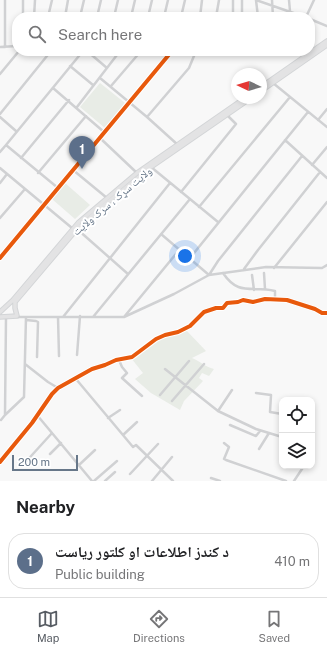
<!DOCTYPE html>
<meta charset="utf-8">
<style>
:root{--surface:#fff;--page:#f2f2f2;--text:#202124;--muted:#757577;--line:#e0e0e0;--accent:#575c63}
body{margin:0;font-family:"Public Sans","Noto Naskh Arabic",sans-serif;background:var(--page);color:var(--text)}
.controls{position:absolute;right:12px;bottom:12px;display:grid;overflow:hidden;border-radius:8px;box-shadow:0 2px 6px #0003}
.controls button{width:36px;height:36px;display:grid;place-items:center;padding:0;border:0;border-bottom:1px solid var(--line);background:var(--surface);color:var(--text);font:20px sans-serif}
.compass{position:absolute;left:231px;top:68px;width:36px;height:36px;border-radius:50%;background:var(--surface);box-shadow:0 2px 6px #0003;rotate:274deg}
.scale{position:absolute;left:12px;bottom:10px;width:66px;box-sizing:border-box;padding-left:4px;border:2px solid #677789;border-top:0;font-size:11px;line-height:14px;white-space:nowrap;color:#677789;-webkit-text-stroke:3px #fff;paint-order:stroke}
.you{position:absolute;left:185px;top:256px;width:14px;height:14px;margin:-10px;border:3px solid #fff;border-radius:50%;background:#1a73e8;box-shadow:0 0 0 6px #1a73e833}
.badge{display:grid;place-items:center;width:26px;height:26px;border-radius:50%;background:var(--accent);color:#fff;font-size:13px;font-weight:700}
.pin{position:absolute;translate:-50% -33px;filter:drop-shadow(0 1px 2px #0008)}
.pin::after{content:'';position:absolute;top:21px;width:14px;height:12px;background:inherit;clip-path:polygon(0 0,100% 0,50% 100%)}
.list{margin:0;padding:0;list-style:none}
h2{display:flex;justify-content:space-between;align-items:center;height:52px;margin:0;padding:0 16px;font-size:17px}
h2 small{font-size:13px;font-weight:400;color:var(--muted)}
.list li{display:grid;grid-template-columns:26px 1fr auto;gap:12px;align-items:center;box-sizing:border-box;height:56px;margin:0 8px 8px;padding:0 8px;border:1px solid var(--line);border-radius:16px}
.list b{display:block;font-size:15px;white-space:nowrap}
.list p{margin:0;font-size:13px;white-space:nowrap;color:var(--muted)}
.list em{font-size:13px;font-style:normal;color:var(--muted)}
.icon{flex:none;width:22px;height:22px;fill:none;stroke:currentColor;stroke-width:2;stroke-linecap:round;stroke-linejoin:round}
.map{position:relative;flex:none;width:327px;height:481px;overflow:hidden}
.search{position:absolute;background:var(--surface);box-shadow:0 2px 6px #0003;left:12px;right:12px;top:12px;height:44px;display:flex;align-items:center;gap:10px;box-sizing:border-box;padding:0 14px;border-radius:16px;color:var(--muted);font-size:15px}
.sheet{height:116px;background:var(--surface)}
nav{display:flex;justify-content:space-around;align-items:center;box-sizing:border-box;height:56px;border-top:1px solid var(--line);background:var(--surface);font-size:11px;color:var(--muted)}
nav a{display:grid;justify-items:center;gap:2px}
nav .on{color:var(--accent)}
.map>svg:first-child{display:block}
.green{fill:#e8ece6}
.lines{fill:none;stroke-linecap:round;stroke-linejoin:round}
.stream{stroke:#d4d9dd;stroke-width:1}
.secondary-casing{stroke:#d3d5d7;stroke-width:5.5}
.street{stroke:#d0d1d3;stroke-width:2.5}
.secondary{stroke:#e3e3e4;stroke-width:3.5}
.cycleway-casing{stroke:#fff;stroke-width:6}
.cycleway{stroke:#e8590c;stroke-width:4}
.labels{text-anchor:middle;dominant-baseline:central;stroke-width:4;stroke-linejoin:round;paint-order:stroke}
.street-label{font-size:11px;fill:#677789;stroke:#fff}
</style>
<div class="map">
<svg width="327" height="481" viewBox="0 0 327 481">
<rect width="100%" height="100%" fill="#f8f8f8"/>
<path class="green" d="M100,83L125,103L105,128L80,107Z
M65,183L90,205L75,219L52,199Z
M186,330L206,351L192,358C200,361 205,367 214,369L209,376L202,373L199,378L203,381L184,401L180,410L151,393L135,379L143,373L131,358C140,354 144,347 152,343C162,337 175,334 186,330Z"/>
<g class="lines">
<path class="stream" d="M0,465L33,425L36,420"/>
<defs>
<path id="secondary" d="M261,87L327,41
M261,91L327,45
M0,312L13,300L79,222L137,173L245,98
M0,317L17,316L15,308V302L77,229L102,207L151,167L251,98"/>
</defs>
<use href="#secondary" class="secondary-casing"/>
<path class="street" d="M5,0V47
M233,0V17
M256,0L305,17
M256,0L258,17
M272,0L273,17
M289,0L290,11
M23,17V0
M34,17L35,0
M48,17L52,0
M65,17L68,0
M80,17L84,0
M97,17L101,0
M114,17L118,0
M131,17L135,0
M148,17L152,0
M164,17L168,0
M181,17L185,0
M200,17L202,0
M216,17L219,0
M242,17V0
M306,17L314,0
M310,19L327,26
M0,47L17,46
M87,51L107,68
M178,51L196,53L221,51
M70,66L93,85
M0,74L19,51
M100,78L147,117L178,145
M273,83L327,127
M111,86L141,51
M53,88L104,132
M77,107L120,51
M0,114L51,51
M0,117L16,131
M147,117L189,68L196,51
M318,120L327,109
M100,138L137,173
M285,140L327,178
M0,152L6,145
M21,158L69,100
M312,165L327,147
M151,167L218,222
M0,168L72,228
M73,170L107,198
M38,173L86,116
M0,183L7,174
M58,188L6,145L83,51
M181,192L236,124L227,115
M199,207L290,97
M0,218L25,189
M77,229L128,274
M161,234L209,275L218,261L302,156
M0,258L172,51
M190,258L308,112
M274,268L327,202
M244,269L258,250L320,172
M223,273C239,297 252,285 275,291V299
M264,273L265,289
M252,275L254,290
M17,317H124L174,294L209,275L266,267L322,268L327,265
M58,317L59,356
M63,317L170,183
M93,317L190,199
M124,317L180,249
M26,320L36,321L38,322L37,357
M77,355L80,316
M119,360L122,367L127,373L122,378L142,396
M25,364L48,382L58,388
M165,369L218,411L256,429L282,437
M76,379L133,447L136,445L173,481
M256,393L271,395L270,412L282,414
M160,395L189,361
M172,401L204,364
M218,411L232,390
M5,414L6,317
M37,415L92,481
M108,418L120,410
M1,420L5,415L24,397L26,317
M230,425L256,436L260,431
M123,435L137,422
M224,443L229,447L224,459L226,460L286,481
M259,449L269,433
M50,454L61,443
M0,462L32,423L52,394L58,388L92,369L105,365L116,360L132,357L156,339L165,335L178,332L190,326L204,312L216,308H223L227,303L238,302L243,300L253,302L265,299L287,300L315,309L322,313H327
M79,465L95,450
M22,466L52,433
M130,474L158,444
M211,478L220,481
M94,481L117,461
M105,481L115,472
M152,481L172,457
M294,481L304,466"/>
<use href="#secondary" class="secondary"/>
<defs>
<path id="cycleway" d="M0,258L172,51
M0,462L32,423L52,394L58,388L92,369L105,365L116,360L132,357L156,339L165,335L178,332L190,326L204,312L216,308H223L227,303L238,302L243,300L253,302L265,299L287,300L315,309L322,313H327"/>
</defs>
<use href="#cycleway" class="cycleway-casing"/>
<use href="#cycleway" class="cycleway"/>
</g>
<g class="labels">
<g class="street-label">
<text transform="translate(112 201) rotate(-40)">ولایت سړک ، سرک ولایت</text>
</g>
</g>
</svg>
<div class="controls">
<button><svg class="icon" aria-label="locate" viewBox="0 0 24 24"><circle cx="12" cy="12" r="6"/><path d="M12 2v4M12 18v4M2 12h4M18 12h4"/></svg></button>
<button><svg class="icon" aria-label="layers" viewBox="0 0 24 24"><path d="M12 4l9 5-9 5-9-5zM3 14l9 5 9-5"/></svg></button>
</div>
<svg class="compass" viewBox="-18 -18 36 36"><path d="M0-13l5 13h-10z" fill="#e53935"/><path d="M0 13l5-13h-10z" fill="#757577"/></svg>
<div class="scale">200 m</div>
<div class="you"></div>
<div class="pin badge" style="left:82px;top:169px;background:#5c6f8a">1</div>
<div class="search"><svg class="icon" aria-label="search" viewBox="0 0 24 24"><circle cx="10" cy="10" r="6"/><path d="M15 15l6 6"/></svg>Search here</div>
</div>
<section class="sheet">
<h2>Nearby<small></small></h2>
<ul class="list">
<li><span class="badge" style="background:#5c6f8a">1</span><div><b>د کندز اطلاعات او کلتور ریاست</b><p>Public building</p></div><em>410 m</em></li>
</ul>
</section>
<nav>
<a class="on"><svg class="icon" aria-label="map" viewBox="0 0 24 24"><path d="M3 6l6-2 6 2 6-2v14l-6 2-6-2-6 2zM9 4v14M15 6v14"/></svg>Map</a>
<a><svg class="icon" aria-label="directions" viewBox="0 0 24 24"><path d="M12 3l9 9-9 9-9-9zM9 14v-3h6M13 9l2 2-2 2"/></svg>Directions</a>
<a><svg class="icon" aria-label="saved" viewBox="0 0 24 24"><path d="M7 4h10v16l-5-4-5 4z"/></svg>Saved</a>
</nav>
